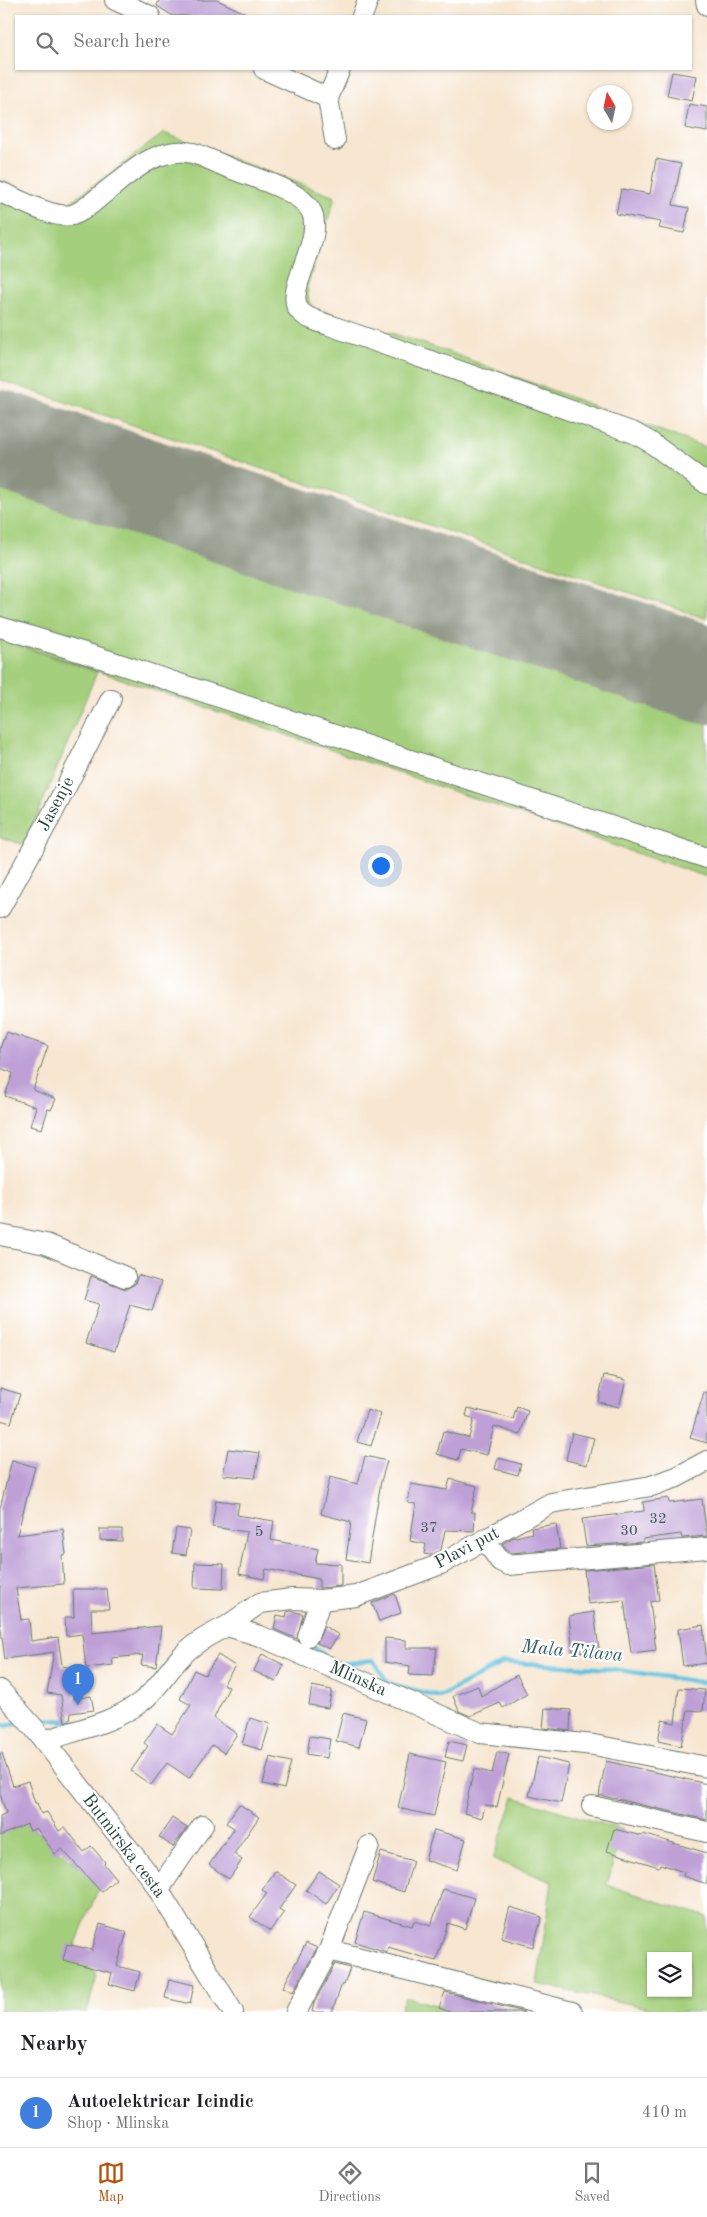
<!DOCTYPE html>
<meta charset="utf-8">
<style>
:root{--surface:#fff;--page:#f6f6f6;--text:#202124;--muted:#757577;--line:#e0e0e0;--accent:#b45309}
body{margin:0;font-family:"Old Standard TT",serif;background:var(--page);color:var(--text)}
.controls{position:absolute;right:15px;bottom:15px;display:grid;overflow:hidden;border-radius:0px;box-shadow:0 1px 4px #0004}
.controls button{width:45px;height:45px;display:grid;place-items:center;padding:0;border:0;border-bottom:1px solid var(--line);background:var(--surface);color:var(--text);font:25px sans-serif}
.compass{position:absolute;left:587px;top:85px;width:45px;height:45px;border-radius:50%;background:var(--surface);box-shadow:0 1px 4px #0004;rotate:351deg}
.you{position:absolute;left:380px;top:865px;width:18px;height:18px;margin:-12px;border:4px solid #fff;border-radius:50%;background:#1a73e8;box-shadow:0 0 0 8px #1a73e833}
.badge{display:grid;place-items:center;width:32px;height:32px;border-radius:50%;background:var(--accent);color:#fff;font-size:16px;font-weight:700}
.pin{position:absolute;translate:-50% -41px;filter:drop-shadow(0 1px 2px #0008)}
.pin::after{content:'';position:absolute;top:26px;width:18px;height:15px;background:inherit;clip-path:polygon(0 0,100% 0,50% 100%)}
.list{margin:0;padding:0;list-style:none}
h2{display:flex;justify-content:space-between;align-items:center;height:65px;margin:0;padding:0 20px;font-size:21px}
h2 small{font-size:16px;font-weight:400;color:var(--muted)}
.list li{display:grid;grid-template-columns:32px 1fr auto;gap:15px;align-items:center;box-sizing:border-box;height:70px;padding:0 20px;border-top:1px solid var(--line)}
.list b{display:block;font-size:19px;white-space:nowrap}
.list p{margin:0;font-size:16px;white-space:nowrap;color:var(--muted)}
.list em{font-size:16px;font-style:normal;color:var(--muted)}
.icon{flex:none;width:28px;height:28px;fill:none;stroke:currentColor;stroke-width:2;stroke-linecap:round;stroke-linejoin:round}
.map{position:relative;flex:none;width:707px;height:2012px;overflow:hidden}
.search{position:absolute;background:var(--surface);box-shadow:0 1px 4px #0004;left:15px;right:15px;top:15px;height:55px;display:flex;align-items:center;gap:12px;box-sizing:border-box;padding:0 18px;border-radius:0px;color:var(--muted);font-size:19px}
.sheet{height:135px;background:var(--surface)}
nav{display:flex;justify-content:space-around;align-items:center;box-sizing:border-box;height:70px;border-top:1px solid var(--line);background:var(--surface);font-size:14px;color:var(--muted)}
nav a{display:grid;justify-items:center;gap:2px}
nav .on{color:var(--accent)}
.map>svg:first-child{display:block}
.green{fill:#a4cf7b;stroke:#628658;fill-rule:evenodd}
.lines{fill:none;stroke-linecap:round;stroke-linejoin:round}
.stream{stroke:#62c4e0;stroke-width:4.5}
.runway{stroke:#8b9282;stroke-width:98}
.building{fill:#bea0d7}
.minor-casing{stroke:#6b786b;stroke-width:22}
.minor{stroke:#fff;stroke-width:20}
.labels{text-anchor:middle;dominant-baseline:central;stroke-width:4.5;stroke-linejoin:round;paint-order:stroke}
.number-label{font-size:15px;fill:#47565d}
.street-label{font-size:18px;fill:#1f3d34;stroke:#fff}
.water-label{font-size:19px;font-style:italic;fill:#305f5f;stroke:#fff}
</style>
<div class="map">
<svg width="707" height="2012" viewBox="0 0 707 2012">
<rect width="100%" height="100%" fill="#fff"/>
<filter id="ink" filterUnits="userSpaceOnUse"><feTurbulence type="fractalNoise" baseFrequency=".02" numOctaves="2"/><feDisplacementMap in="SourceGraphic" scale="10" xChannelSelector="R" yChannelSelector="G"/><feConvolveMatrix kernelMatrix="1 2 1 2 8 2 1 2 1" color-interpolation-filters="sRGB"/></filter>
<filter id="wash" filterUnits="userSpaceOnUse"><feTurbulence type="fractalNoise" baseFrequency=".0096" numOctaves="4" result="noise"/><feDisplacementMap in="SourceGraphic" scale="20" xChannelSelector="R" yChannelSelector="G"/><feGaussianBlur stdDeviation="1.12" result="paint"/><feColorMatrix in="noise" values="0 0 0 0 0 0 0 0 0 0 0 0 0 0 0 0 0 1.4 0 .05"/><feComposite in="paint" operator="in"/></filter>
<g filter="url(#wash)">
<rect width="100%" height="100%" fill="#f7e6d0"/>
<path class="green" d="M164,133L335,197L307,287L309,302L315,308L446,351L707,448V479L664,446L300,305L316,214L186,148L76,210L0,188V180L65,206Z
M176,156L285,196L308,215L291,304L610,427L707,489V619L0,380V196L51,216L109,195Z
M0,489L500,649L707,719V854L0,622Z
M0,630L707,863V877L0,638Z
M0,640L97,672L25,845L0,837Z
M514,1797L622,1830L607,1885L707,1917V2012H667L537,1984L552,1882L493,1859ZM651,1956H688V1993H651Z
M25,1822L100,1885L72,1953L97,1975L87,2012H0V1832Z
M405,1997L463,2012H399Z"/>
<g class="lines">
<path class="stream" d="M307,1643L323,1654
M343,1664L373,1660L388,1683L440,1697L504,1662L612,1669L707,1683
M34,1718L76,1722
M0,1724L6,1726L20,1722"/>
<path class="runway" d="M0,439L707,675"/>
</g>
<g id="blocks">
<path class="building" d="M159,0H217L252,16H173L157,6Z
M672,72L697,76L692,101L667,96Z
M689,104L707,107V132L685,128Z
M656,159L681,164L673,205L689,208L684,233L659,228L661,222L616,214L621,189L650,194Z
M6,1032L48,1046L33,1090L56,1099L51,1110L48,1109L42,1129L30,1126L36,1107L5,1096L13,1073L0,1068V1048Z
M138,1275L161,1282L152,1311L130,1305L114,1352L86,1343L99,1304L84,1300L91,1276L126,1289L135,1284Z
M604,1375L626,1380L619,1407L598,1402Z
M0,1388L20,1394L11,1423L0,1420Z
M704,1392H707V1443L690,1438Z
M517,1407L528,1411L520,1435L494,1426L487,1455L461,1449L458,1460L437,1454L443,1431L469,1438L474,1419L466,1416L468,1408L513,1419Z
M367,1410L381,1414L371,1446L357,1442Z
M572,1433L594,1438L587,1465L566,1460Z
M228,1449L260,1453L255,1478L223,1475Z
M365,1456L387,1461L381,1481L368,1563L346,1559L351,1522L321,1514L330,1477L358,1484Z
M498,1458L521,1464L518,1475L495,1469Z
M12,1460L35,1467L17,1535L63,1529L66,1554L62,1555L64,1584L16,1588L21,1620L29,1619L31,1641L58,1637L62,1666L79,1669L74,1699L91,1696L94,1710L71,1713L70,1720L65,1722L61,1695L47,1693L54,1652L5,1659L0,1622V1508Z
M450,1479L477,1486L471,1512H475L474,1531L445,1530L441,1550L431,1555L424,1554L426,1544L410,1541L416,1504L408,1503L411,1484L447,1490Z
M668,1498L669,1503L702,1499L707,1536L682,1538L681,1534L643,1539V1542L586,1546L582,1519L644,1511L643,1502Z
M216,1500L239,1503L237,1515L274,1521L271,1540L318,1549L315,1563L341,1564V1586L319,1588V1579L266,1569L264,1579L239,1574L247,1532L212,1527Z
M556,1524L560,1549L510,1553L502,1544L512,1538L532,1533L531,1528Z
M176,1528L190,1530L186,1555L172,1553Z
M100,1529H122V1541L100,1540Z
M195,1563L224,1564L223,1589L194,1588Z
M654,1564L659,1600L650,1602L656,1650L631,1653L624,1600L588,1604L584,1570Z
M73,1589H107L109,1609H91L92,1633L161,1626L156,1667L141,1665L143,1655L112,1658L113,1665L86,1668L82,1634L66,1636L65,1617H74Z
M395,1594L401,1613L379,1621L372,1603Z
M291,1611L303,1614L297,1639L274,1629L277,1615L286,1617L287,1612Z
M594,1612L599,1649L573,1653L569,1616Z
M703,1625L707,1663L683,1666L678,1629Z
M324,1626L339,1635L329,1649L317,1643Z
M385,1638L406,1640V1648H437L433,1676L409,1675L410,1666L385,1662Z
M262,1654L284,1665L276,1682L254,1671Z
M218,1655L235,1666L223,1684L229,1687L214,1718L237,1734L224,1753L212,1745L189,1778L167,1763L151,1785L131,1771L148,1746L144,1743L157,1724L172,1734L191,1705L180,1699L194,1670L205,1675Z
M517,1675L527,1694L503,1708L500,1703L470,1716L459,1711L453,1696L478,1686L481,1696Z
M312,1686L332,1690L328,1708L309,1705Z
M679,1688L705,1690L703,1711L688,1710L681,1746L658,1741L662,1720L675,1723Z
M545,1708L571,1710L570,1731L543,1728Z
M343,1713L366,1719L359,1747L336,1741Z
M250,1718L270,1724L262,1750L242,1744Z
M310,1736L330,1739L327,1758L307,1754Z
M449,1741L467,1745L463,1761L445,1757Z
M497,1752L509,1754L497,1807L485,1805L482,1818L464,1813L474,1769L492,1773Z
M2,1753L13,1786L28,1781L35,1803H37L41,1814L47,1812L59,1831L65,1827L84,1852L91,1846L105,1862L104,1864L116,1879L101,1892L62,1849L55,1854L36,1828L30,1831L27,1824L0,1836V1816L6,1813L0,1794V1754Z
M410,1754L446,1762L434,1816L398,1808Z
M270,1757L291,1762L284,1789L263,1784Z
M538,1757L569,1764L561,1803L529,1796Z
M606,1761L707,1784V1820L599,1795Z
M239,1804L259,1817L234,1854L242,1860L229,1879L209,1865L234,1828L226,1823Z
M172,1818L187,1828L173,1847L159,1837Z
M614,1829L642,1836L643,1834L707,1853V1884L683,1876L684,1872L660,1864L659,1867L607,1851Z
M434,1830L466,1839L457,1870L425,1860Z
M381,1852L413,1861L404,1892L372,1882Z
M275,1871L296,1885L279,1909L284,1912L270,1931L250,1917L267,1893L262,1890Z
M319,1871L339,1884L326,1904L306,1890Z
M443,1889L474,1898L465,1929L448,1923L436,1961L388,1947L387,1952L355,1942L364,1912L412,1926L414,1921L431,1926Z
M510,1907L542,1917L533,1947L501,1938Z
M100,1924L127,1932L117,1966L140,1972L135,1991L109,1984L112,1973L63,1960L67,1944L92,1950Z
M306,1943L317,1948L293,1992L283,1987Z
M335,1964L350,1968L344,1985L342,1984L332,2012H312L314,2003Z
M169,1979L194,1985L190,2004L165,1998Z
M445,1992L524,2012H450L439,2008Z"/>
</g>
</g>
<g filter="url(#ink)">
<use href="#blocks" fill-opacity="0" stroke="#6b786b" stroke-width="1"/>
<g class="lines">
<defs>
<path id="minor" d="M115,0L150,16
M706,0L707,5
M362,16L368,0
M264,69L328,98
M335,140L328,98L340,69
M0,192C18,199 53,219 72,215C83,212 94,201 103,194C129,174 157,145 193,153C206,157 219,164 232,169C252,177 292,188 307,205C332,232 282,289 299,310C305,318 319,322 329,325L634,433L650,442L707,484
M0,627L104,659L707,858
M0,908L49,820L111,699
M0,1235L46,1244L125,1277
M485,1540L500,1561L508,1565L707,1548
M227,1626L260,1603L292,1599L321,1600L356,1596L441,1564L551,1503L651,1486L677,1477L707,1461
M308,1636L321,1600
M0,1690L34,1728L150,1876L233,2012
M44,1741C77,1730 113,1723 141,1702C157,1690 166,1673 179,1659C192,1644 209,1635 227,1626L260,1636L480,1733L594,1745L707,1767
M592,1806L707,1832
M159,1889L203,1825
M329,1950L572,2012
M296,2012L329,1950L369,1846"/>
</defs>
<use href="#minor" class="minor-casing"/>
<use href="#minor" class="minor"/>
</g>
</g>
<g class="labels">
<g class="number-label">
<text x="658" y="1519">32</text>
<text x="429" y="1528">37</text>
<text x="629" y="1531">30</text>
<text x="259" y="1532">5</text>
</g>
<g class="street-label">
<text transform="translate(56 804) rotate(-62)">Jasenje</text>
<text transform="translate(467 1548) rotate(-28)">Plavi put</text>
<text transform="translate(358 1679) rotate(24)">Mlinska</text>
<text transform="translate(124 1846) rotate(53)">Butmirska cesta</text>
</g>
<g class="water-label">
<text transform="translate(572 1652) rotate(5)">Mala Tilava</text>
</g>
</g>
</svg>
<div class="controls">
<button><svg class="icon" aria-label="layers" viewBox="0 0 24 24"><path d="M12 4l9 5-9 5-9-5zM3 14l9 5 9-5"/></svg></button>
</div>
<svg class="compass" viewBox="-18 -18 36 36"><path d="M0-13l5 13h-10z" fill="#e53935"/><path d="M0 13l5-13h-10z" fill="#757577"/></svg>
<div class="you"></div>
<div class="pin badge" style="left:78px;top:1705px;background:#3f7fe0">1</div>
<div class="search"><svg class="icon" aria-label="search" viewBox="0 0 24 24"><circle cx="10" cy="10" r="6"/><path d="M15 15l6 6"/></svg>Search here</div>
</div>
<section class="sheet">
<h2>Nearby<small></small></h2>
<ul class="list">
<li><span class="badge" style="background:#3f7fe0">1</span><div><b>Autoelektricar Icindic</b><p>Shop · Mlinska</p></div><em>410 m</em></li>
</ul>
</section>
<nav>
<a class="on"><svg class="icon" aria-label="map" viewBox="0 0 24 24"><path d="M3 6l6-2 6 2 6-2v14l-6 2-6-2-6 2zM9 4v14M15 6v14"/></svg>Map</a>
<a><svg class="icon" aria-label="directions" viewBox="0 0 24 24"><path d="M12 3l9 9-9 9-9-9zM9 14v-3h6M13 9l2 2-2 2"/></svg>Directions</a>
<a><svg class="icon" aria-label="saved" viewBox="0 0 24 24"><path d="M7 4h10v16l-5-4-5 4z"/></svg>Saved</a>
</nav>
